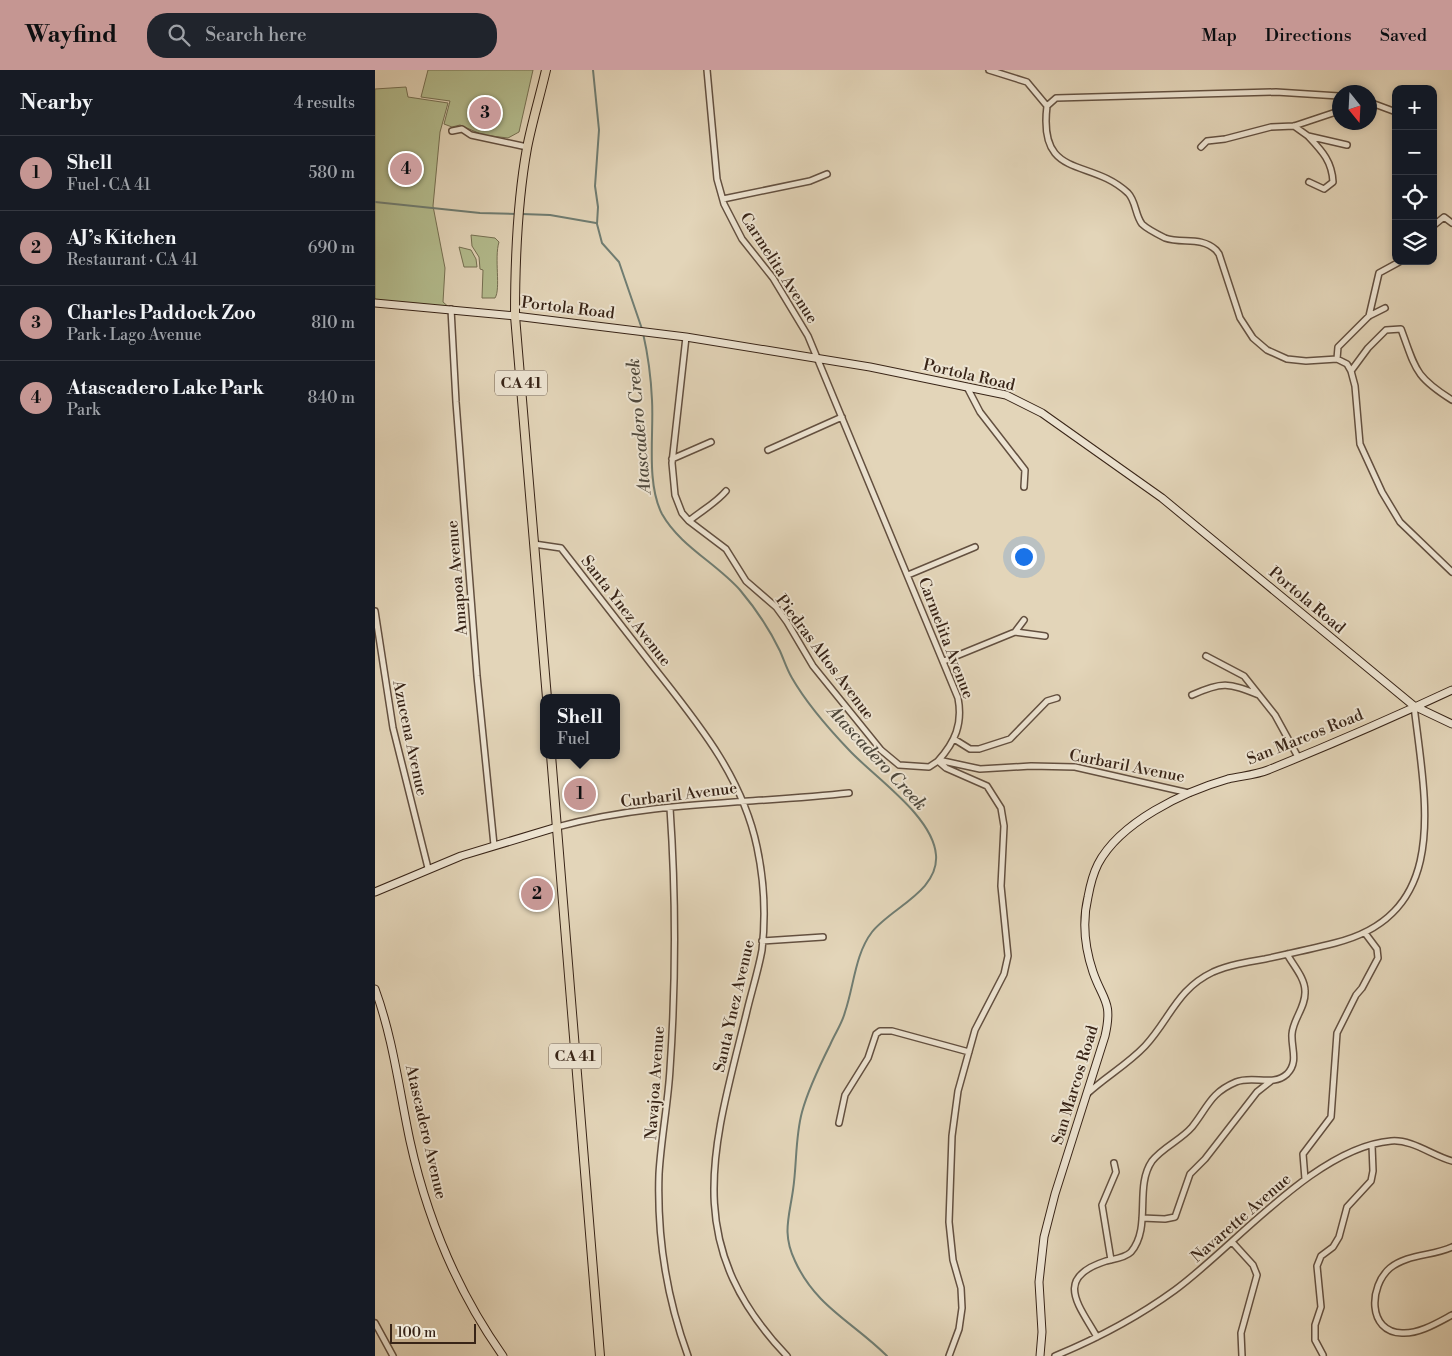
<!DOCTYPE html>
<meta charset="utf-8">
<style>
:root{--surface:#171b24;--page:#20242c;--text:#f1f3f6;--muted:#9ea1a6;--line:#363941;--accent:#c59692}
body{margin:0;font-family:"Libre Bodoni",serif;background:var(--page);color:var(--text)}
.controls{position:absolute;right:15px;top:15px;display:grid;overflow:hidden;border-radius:10px;box-shadow:0 2px 8px #0003}
.controls button{width:45px;height:45px;display:grid;place-items:center;padding:0;border:0;border-bottom:1px solid var(--line);background:var(--surface);color:var(--text);font:25px sans-serif}
.compass{position:absolute;left:957px;top:15px;width:45px;height:45px;border-radius:50%;background:var(--surface);box-shadow:0 2px 8px #0003;rotate:162deg}
.scale{position:absolute;left:15px;bottom:12px;width:86px;box-sizing:border-box;padding-left:5px;border:2px solid #382417;border-top:0;font-size:14px;line-height:18px;white-space:nowrap;color:#382417;-webkit-text-stroke:4px #ede4d2;paint-order:stroke}
.you{position:absolute;left:648px;top:486px;width:18px;height:18px;margin:-12px;border:4px solid #fff;border-radius:50%;background:#1a73e8;box-shadow:0 0 0 8px #1a73e833}
.badge{display:grid;place-items:center;width:32px;height:32px;border-radius:50%;background:var(--accent);color:#111;font-size:16px;font-weight:700}
.pin{position:absolute;translate:-50% -50%;border:2px solid #fff;box-shadow:0 1px 5px #0006}
.popup{position:absolute;left:165px;top:624px;width:80px;height:65px;box-sizing:border-box;display:grid;place-content:center;border-radius:10px;background:var(--surface);filter:drop-shadow(0 1px 4px #0005);font-size:16px;white-space:nowrap;color:var(--muted)}
.popup b{font-size:19px;color:var(--text)}
.popup::after{content:'';position:absolute;left:50%;top:100%;margin-left:-10px;border:10px solid transparent;border-top-color:var(--surface)}
.list{margin:0;padding:0;list-style:none}
h2{display:flex;justify-content:space-between;align-items:center;height:65px;margin:0;padding:0 20px;font-size:21px}
h2 small{font-size:16px;font-weight:400;color:var(--muted)}
.list li{display:grid;grid-template-columns:32px 1fr auto;gap:15px;align-items:center;box-sizing:border-box;height:75px;padding:0 20px;border-top:1px solid var(--line)}
.list b{display:block;font-size:19px;white-space:nowrap}
.list p{margin:0;font-size:16px;white-space:nowrap;color:var(--muted)}
.list em{font-size:16px;font-style:normal;color:var(--muted)}
.icon{flex:none;width:28px;height:28px;fill:none;stroke:currentColor;stroke-width:2;stroke-linecap:round;stroke-linejoin:round}
.map{position:relative;flex:none;width:1077px;height:1286px;overflow:hidden}
header{display:flex;align-items:center;gap:30px;box-sizing:border-box;height:70px;padding:0 25px;background:var(--accent);color:#111}
header strong{font-size:24px}
nav{display:flex;gap:28px;margin-inline-start:auto;font-size:18px}
.search{width:350px;height:45px;background:var(--page);display:flex;align-items:center;gap:12px;box-sizing:border-box;padding:0 18px;border-radius:20px;color:var(--muted);font-size:19px}
main{display:flex}
aside{flex:1;background:var(--surface)}
.map>svg:first-child{display:block}
.green{fill:#b4bd8f;stroke:#767053}
.lines{fill:none;stroke-linecap:round;stroke-linejoin:round}
.stream{stroke:#707d72;stroke-width:2}
.street-casing{stroke:#635040;stroke-width:8}
.secondary-casing{stroke:#382417;stroke-width:9}
.primary-casing{stroke:#382417;stroke-width:10}
.street{stroke:#ede4d2;stroke-width:5}
.secondary{stroke:#ede4d2;stroke-width:7}
.primary{stroke:#e3d5b9;stroke-width:8}
.labels{text-anchor:middle;dominant-baseline:central;stroke-width:4;stroke-linejoin:round;paint-order:stroke}
.shield{fill:#ede4d2;stroke:#6e5e4f;stroke-width:1}
.shield-label{font-size:15px;font-weight:bold;fill:#382417}
.street-label{font-size:16px;fill:#382417;stroke:#ede4d2}
.water-label{font-size:18px;font-style:italic;fill:#4f493d;stroke:#ede4d2}
</style>
<header>
<strong>Wayfind</strong>
<div class="search"><svg class="icon" aria-label="search" viewBox="0 0 24 24"><circle cx="10" cy="10" r="6"/><path d="M15 15l6 6"/></svg>Search here</div>
<nav><a>Map</a><a>Directions</a><a>Saved</a></nav>
</header>
<main>
<aside>
<h2>Nearby<small>4 results</small></h2>
<ul class="list">
<li><span class="badge">1</span><div><b>Shell</b><p>Fuel · CA 41</p></div><em>580 m</em></li>
<li><span class="badge">2</span><div><b>AJ’s Kitchen</b><p>Restaurant · CA 41</p></div><em>690 m</em></li>
<li><span class="badge">3</span><div><b>Charles Paddock Zoo</b><p>Park · Lago Avenue</p></div><em>810 m</em></li>
<li><span class="badge">4</span><div><b>Atascadero Lake Park</b><p>Park</p></div><em>840 m</em></li>
</ul>
</aside>
<div class="map">
<svg width="1077" height="1286" viewBox="0 0 1077 1286">
<rect width="100%" height="100%" fill="#e3d5b9"/>
<filter id="stains"><feTurbulence type="fractalNoise" baseFrequency=".004" numOctaves="4"/><feColorMatrix values="0 0 0 0 .2 0 0 0 0 .09 0 0 0 0 .02 0 0 0 .5 -.17"/></filter>
<radialGradient id="worn" r=".72"><stop offset=".6" stop-color="#630" stop-opacity="0"/><stop offset="1" stop-color="#630" stop-opacity=".3"/></radialGradient>
<path class="green" d="M53,0H158L144,62L133,68L108,65L85,55L77,57L69,54L75,31L46,27Z
M31,17L33,27L73,33L65,62L58,136L70,198L68,232L76,239L0,233V19Z
M96,165L120,168L124,172C119,188 126,219 120,228H107L108,200L105,199L104,187L97,176Z
M84,177L96,180L101,189L102,197H89Z"/>
<g class="lines">
<path class="stream" d="M218,0L224,60L220,116L223,137L222,154L227,173L244,192L267,259
M0,132L105,143L142,144
M147,144L175,145L221,153
M268,263C273,285 276,307 277,330C279,364 271,413 287,444C305,476 341,493 365,520C381,539 394,558 405,581C409,590 412,600 417,608C432,634 453,658 474,680C499,707 558,746 561,785C564,821 516,838 497,862C480,884 479,916 470,942C467,954 460,963 455,975C445,995 433,1020 427,1042C420,1068 422,1094 418,1120C414,1148 407,1164 420,1191C441,1237 478,1252 512,1286"/>
<defs>
<path id="street" d="M332,0L342,109L349,134L367,169L398,208L433,266L583,628C588,654 580,672 563,691L571,698L612,716L626,738L629,756L626,816L633,886L629,904L600,960L583,1021L577,1066L574,1152L578,1190L586,1218L587,1238L584,1259L574,1286
M614,0L652,12L672,36
M964,26L901,22L681,28L672,36C663,111 715,87 753,123C761,131 760,145 767,154C772,159 784,165 790,168C807,174 826,166 841,180L844,184L865,248L878,268L892,280L912,289L931,291L962,289L972,294L976,301L980,316L985,374L1007,422L1025,452L1077,502
M994,32L1021,42
M919,56L933,66L972,75
M77,61L87,59L96,65L152,77
M933,66C947,81 957,91 958,112L949,119L934,112
M826,77L832,71L850,69L896,57L919,56L964,41
M348,129L435,111L452,104
M1058,156L1069,147L1077,153
M76,239L81,332L102,606L119,775
M994,246L1004,203L1026,191
M311,267L297,393L300,425L307,443L314,451L351,479L371,511L401,537L412,552L438,596L506,680L524,695L554,697L563,691H568L605,699L656,696L700,697L814,723
M962,289L963,277L994,246L1010,238
M976,301L993,278L1011,260L1026,259C1041,299 1039,306 1077,330
M592,317L605,342L650,400L649,417
M393,380L467,347
M297,389L336,372
M314,451C326,441 341,433 351,421
M159,474L186,478C216,517 247,556 277,595C321,651 367,705 382,777C389,810 391,845 387,880C383,902 376,923 371,945C338,1078 305,1174 412,1286
M533,505L600,477
M0,541L18,658L53,798
M640,562L649,550
M831,586L869,606L900,645L923,687
M569,591L640,562L670,566
M817,625C848,611 853,613 884,625
M579,669L595,679H604L635,669L672,631L682,628
M295,738C301,825 301,912 295,999C293,1034 286,1069 284,1104C282,1165 292,1229 313,1286
M182,757C276,731 377,734 474,723
M387,871L448,867
M712,1024C730,1007 752,995 770,976C795,949 802,919 838,902C854,895 872,892 890,889C913,884 936,879 960,873C1077,844 1050,730 1039,636
M464,1053L470,1025L493,988L501,964L505,961H517L594,982
M930,1109L928,1084L956,1047L962,963L981,925L987,918L1003,888L1002,879L990,863
M767,1148L790,1149L800,1147L815,1104L830,1089L882,1022L896,1011
M858,1173L878,1195L882,1205L866,1263L867,1286
M1077,1177C1058,1186 1032,1184 1015,1198C994,1216 992,1262 1027,1263C1044,1264 1062,1253 1077,1245
M736,1190L727,1135L741,1102L739,1093
M0,1253L18,1286
M722,1267C704,1235 678,1208 731,1191C739,1189 750,1188 756,1182C777,1157 759,1117 777,1091C788,1077 806,1070 817,1057C833,1037 835,1023 861,1012C878,1005 898,1017 912,1004C924,992 916,978 917,964C918,949 931,937 930,921C930,908 918,895 912,884
M948,1285L940,1270V1255L946,1237L942,1196L946,1186L958,1177L964,1167L972,1137L996,1111L998,1101L997,1075
M680,1286C721,1269 763,1247 800,1220C860,1176 941,1077 1016,1071C1037,1069 1058,1086 1077,1091"/>
<path id="secondary" d="M0,233L140,246L311,267L495,297L631,325L667,343L787,428L1039,636L1077,654
M0,822L86,786L182,757
M0,919C18,968 24,1019 35,1071C52,1148 82,1221 128,1286
M665,1286L667,1262L664,1212L669,1167L680,1124L730,966C738,931 728,931 718,902C710,878 707,852 713,827C715,816 718,804 723,794C745,752 808,722 853,709C866,706 881,705 893,700C955,675 1017,648 1077,620"/>
<path id="primary" d="M171,0C165,26 157,52 152,78C142,133 140,190 140,246L172,628
M176,685L225,1286"/>
</defs>
<use href="#street" class="street-casing"/>
<use href="#secondary" class="secondary-casing"/>
<use href="#primary" class="primary-casing"/>
<use href="#street" class="street"/>
<use href="#secondary" class="secondary"/>
<use href="#primary" class="primary"/>
</g>
<g class="labels">
<g class="shield">
<rect x="120" y="300.5" width="52" height="25" rx="4"/>
<rect x="174" y="973.5" width="52" height="25" rx="4"/>
</g>
<g class="shield-label">
<text x="146" y="313">CA 41</text>
<text x="200" y="986">CA 41</text>
</g>
<g class="street-label">
<text transform="translate(404 198) rotate(57)">Carmelita Avenue</text>
<text transform="translate(193 238) rotate(7)">Portola Road</text>
<text transform="translate(594 305) rotate(13)">Portola Road</text>
<text transform="translate(82 508) rotate(-95)">Amapoa Avenue</text>
<text transform="translate(932 530) rotate(40)">Portola Road</text>
<text transform="translate(251 541) rotate(52)">Santa Ynez Avenue</text>
<text transform="translate(571 568) rotate(69)">Carmelita Avenue</text>
<text transform="translate(450 587) rotate(53)">Piedras Altos Avenue</text>
<text transform="translate(930 667) rotate(-22)">San Marcos Road</text>
<text transform="translate(35 668) rotate(78)">Azucena Avenue</text>
<text transform="translate(752 696) rotate(11)">Curbaril Avenue</text>
<text transform="translate(304 725) rotate(-7)">Curbaril Avenue</text>
<text transform="translate(359 936) rotate(-77)">Santa Ynez Avenue</text>
<text transform="translate(280 1013) rotate(-86)">Navajoa Avenue</text>
<text transform="translate(700 1015) rotate(-73)">San Marcos Road</text>
<text transform="translate(51 1062) rotate(77)">Atascadero Avenue</text>
<text transform="translate(866 1148) rotate(-41)">Navarette Avenue</text>
</g>
<g class="water-label">
<text transform="translate(264 356) rotate(-95)">Atascadero Creek</text>
<text transform="translate(502 688) rotate(47)">Atascadero Creek</text>
</g>
</g>
<rect width="100%" height="100%" filter="url(#stains)"/>
<rect width="100%" height="100%" fill="url(#worn)"/>
</svg>
<div class="controls">
<button>+</button>
<button>−</button>
<button><svg class="icon" aria-label="locate" viewBox="0 0 24 24"><circle cx="12" cy="12" r="6"/><path d="M12 2v4M12 18v4M2 12h4M18 12h4"/></svg></button>
<button><svg class="icon" aria-label="layers" viewBox="0 0 24 24"><path d="M12 4l9 5-9 5-9-5zM3 14l9 5 9-5"/></svg></button>
</div>
<svg class="compass" viewBox="-18 -18 36 36"><path d="M0-13l5 13h-10z" fill="#e53935"/><path d="M0 13l5-13h-10z" fill="#9ea1a6"/></svg>
<div class="scale">100 m</div>
<div class="you"></div>
<div class="pin badge" style="left:205px;top:724px">1</div>
<div class="popup"><b>Shell</b>Fuel</div>
<div class="pin badge" style="left:162px;top:824px">2</div>
<div class="pin badge" style="left:110px;top:43px">3</div>
<div class="pin badge" style="left:31px;top:99px">4</div>
</div>
</main>
